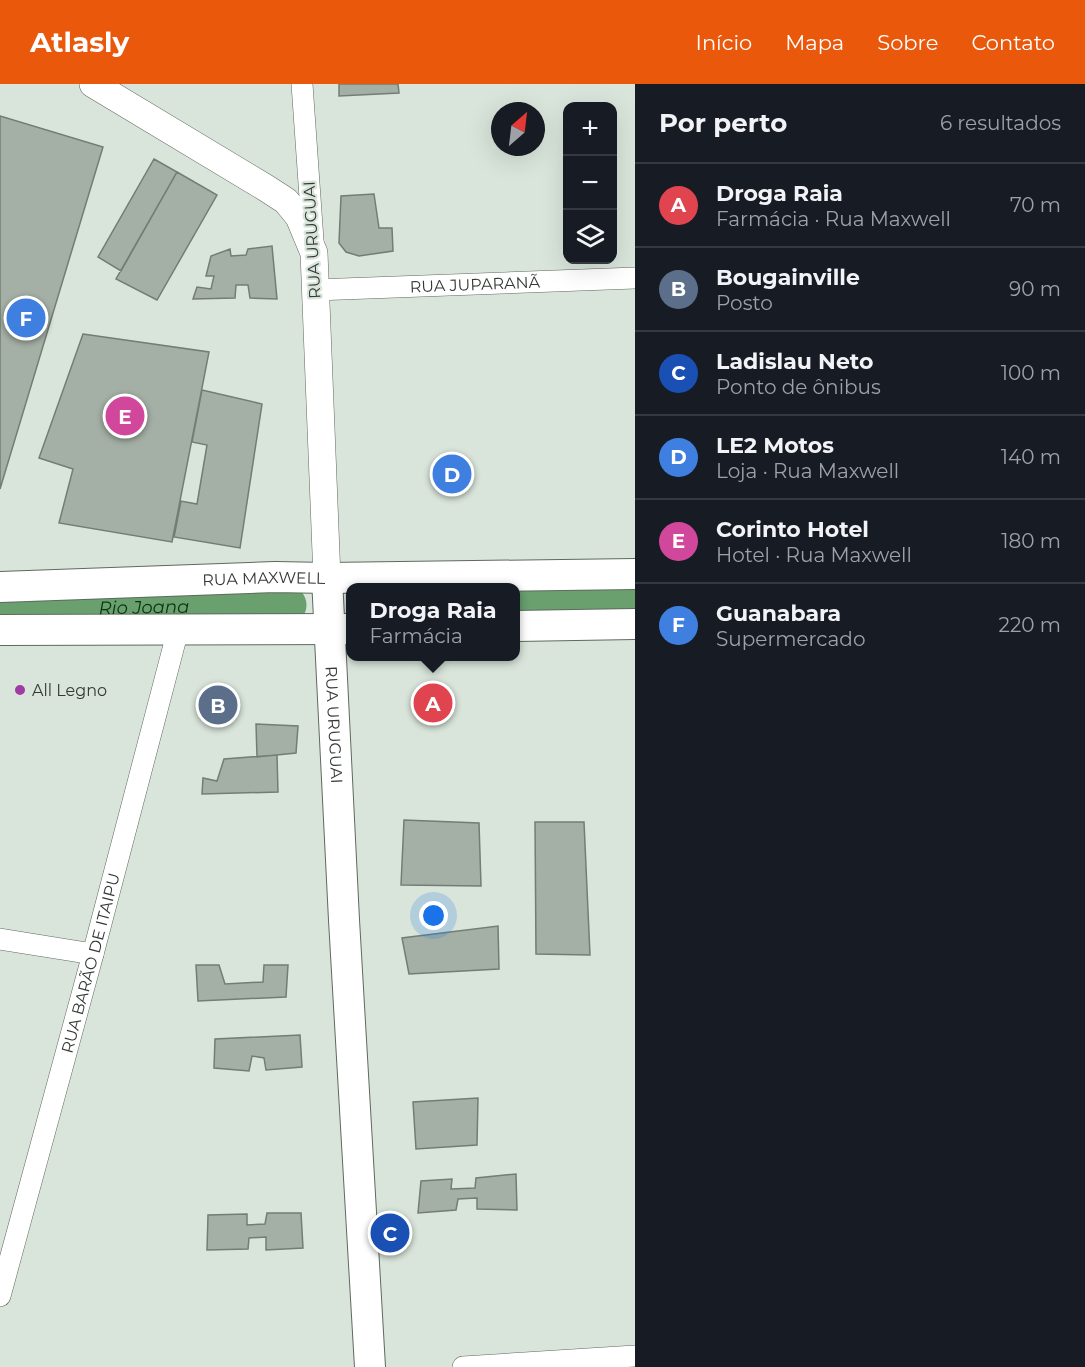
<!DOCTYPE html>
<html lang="pt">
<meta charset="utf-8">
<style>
:root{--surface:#171b24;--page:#20242c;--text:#f1f3f6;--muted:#9ea1a6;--line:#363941;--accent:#ea580c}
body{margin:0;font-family:Montserrat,sans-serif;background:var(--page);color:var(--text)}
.controls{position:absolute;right:18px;top:18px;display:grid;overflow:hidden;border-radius:12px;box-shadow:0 6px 24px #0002}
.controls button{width:54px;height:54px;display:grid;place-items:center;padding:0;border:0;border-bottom:2px solid var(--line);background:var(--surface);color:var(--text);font:30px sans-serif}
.compass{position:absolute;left:491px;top:18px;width:54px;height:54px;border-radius:50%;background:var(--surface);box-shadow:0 6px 24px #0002;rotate:28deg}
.you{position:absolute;left:434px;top:832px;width:21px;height:21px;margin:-15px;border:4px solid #fff;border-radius:50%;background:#1a73e8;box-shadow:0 0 0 9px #1a73e833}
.badge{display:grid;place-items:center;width:39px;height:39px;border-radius:50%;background:var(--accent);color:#fff;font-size:20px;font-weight:700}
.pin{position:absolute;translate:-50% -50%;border:3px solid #fff;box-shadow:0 2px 6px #0006}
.popup{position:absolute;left:346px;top:499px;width:174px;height:78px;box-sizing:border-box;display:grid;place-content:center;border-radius:12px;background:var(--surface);filter:drop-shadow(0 2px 4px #0005);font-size:20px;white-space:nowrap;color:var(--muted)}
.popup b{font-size:22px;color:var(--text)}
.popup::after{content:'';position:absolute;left:50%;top:100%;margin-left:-12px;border:12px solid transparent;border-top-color:var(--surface)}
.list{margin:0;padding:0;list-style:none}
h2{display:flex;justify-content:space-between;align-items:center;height:78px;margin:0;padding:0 24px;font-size:26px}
h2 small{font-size:20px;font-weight:400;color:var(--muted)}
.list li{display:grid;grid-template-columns:39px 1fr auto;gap:18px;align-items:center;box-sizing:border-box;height:84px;padding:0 24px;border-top:2px solid var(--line)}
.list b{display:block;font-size:22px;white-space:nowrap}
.list p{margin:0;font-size:20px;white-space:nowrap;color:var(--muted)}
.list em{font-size:20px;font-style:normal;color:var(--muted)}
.icon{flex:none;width:33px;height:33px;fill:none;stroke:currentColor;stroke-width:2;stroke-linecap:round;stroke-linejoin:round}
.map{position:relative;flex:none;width:635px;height:1283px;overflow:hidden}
header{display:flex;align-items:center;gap:36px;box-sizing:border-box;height:84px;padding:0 30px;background:var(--accent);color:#fff}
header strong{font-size:28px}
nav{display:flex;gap:33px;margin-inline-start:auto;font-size:21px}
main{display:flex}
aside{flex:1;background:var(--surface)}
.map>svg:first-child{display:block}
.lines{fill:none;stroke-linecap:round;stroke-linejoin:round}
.river{stroke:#69a06e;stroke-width:39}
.building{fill:#a4b0a5;stroke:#737d73;stroke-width:1.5}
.minor-casing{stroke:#5f695f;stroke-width:22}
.tertiary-casing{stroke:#5f695f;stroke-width:28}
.secondary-casing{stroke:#5f695f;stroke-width:32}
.minor{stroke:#fff;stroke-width:21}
.tertiary{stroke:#fff;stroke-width:27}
.secondary{stroke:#fff;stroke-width:30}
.poi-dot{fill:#9f3ca3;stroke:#d9e5da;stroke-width:2}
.labels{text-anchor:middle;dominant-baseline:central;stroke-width:4.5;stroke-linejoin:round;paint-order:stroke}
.street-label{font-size:16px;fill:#343935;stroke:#d9e5da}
.poi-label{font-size:16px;fill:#343935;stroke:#d9e5da;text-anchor:start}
.water-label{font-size:18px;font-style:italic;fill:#0a3411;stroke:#d9e5da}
</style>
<header>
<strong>Atlasly</strong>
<nav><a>Início</a><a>Mapa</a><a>Sobre</a><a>Contato</a></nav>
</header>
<main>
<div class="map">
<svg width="635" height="1283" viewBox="0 0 635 1283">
<rect width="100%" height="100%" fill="#d9e5da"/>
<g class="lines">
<g class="river">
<path d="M516,518L635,517"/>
<path id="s1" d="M0,526L287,521"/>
</g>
</g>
<path class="building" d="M339,0H398L399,9L339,12Z
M0,32L103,63L0,405Z
M154,75L177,88L121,187L98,173Z
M177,88L217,111L157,216L116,195Z
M374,110L379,144H392L393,167L359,172L346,168L339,159L341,112Z
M272,162L277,215L250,214L248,201H236L235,214L193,215L197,203L211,205L214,192H206L211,172L230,165L231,172L246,171L248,165Z
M83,250L209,268L172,458L59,439L73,385L39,374Z
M202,306L262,320L240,464L174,453L181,417L197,420L207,361L192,358Z
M256,640L298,642L296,669L257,673Z
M277,671L278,708L202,710L203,694L217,697L224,675Z
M404,736L479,739L481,802L401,801Z
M535,738H584L590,871L536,870Z
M498,842L499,885L409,890L402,854Z
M196,881H219L225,900L263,898L264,881H288L286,913L198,917Z
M300,951L302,983L266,986L264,974L252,972L249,987L214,984L215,955Z
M478,1014L477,1061L416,1065L413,1018Z
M516,1090L517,1126L477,1125V1114L458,1115L456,1126L418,1129L421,1097L452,1095L451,1105L475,1104L476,1094Z
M267,1129H301L303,1164L266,1166V1153L249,1154L248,1165L207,1166L208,1131L247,1130V1141L265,1140Z"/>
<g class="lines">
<defs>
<g id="minor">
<path d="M302,0L313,156"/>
<path id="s2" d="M315,206L635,194"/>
<path d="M0,855L93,870"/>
<path id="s3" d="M0,1212L93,870L178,546"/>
<path d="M463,1283L635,1272"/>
</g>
<path id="tertiary" d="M93,0L266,104L286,117L299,133L314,169L327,494"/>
<g id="secondary">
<path id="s4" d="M327,494L344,836L370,1283"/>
<path id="s5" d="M0,503L275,493L327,494L635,490"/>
<path d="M516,542L635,540"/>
<path d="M0,546L350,545"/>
</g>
</defs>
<use href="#minor" class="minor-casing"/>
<use href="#tertiary" class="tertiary-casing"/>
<use href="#secondary" class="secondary-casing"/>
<use href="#minor" class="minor"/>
<use href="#tertiary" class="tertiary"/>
<use href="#secondary" class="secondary"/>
</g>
<circle class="poi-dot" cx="20" cy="606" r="6"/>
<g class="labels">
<g class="street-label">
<text transform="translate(312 156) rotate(-93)">RUA URUGUAI</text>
<text stroke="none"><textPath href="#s2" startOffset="160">RUA JUPARANÃ</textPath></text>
<text stroke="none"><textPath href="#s5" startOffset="264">RUA MAXWELL</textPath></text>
<text stroke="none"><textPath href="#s4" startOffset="147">RUA URUGUAI</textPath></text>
<text stroke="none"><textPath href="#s3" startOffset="345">RUA BARÃO DE ITAIPU</textPath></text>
</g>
<g class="poi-label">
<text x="32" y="606">All Legno</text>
</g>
<g class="water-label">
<text stroke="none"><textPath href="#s1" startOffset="144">Rio Joana</textPath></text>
</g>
</g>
</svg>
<div class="controls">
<button>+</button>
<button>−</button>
<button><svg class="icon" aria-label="layers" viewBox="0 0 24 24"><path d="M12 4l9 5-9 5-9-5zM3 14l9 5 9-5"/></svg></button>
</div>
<svg class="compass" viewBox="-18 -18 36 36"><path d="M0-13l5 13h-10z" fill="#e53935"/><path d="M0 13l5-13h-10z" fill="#9ea1a6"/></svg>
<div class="you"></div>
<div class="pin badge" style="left:433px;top:619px;background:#e0444e">A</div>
<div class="popup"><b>Droga Raia</b>Farmácia</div>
<div class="pin badge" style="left:218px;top:621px;background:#5c6f8a">B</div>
<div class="pin badge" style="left:390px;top:1149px;background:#1a4fb4">C</div>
<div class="pin badge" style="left:452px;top:390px;background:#3f7fe0">D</div>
<div class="pin badge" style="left:125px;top:332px;background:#d1479c">E</div>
<div class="pin badge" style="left:26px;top:234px;background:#3f7fe0">F</div>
</div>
<aside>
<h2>Por perto<small>6 resultados</small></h2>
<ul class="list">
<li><span class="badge" style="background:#e0444e">A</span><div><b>Droga Raia</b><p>Farmácia · Rua Maxwell</p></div><em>70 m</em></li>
<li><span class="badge" style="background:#5c6f8a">B</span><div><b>Bougainville</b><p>Posto</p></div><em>90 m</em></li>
<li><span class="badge" style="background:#1a4fb4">C</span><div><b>Ladislau Neto</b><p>Ponto de ônibus</p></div><em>100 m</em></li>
<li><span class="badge" style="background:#3f7fe0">D</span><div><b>LE2 Motos</b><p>Loja · Rua Maxwell</p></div><em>140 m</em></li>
<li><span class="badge" style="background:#d1479c">E</span><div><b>Corinto Hotel</b><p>Hotel · Rua Maxwell</p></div><em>180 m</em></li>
<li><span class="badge" style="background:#3f7fe0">F</span><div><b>Guanabara</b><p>Supermercado</p></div><em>220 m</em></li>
</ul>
</aside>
</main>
